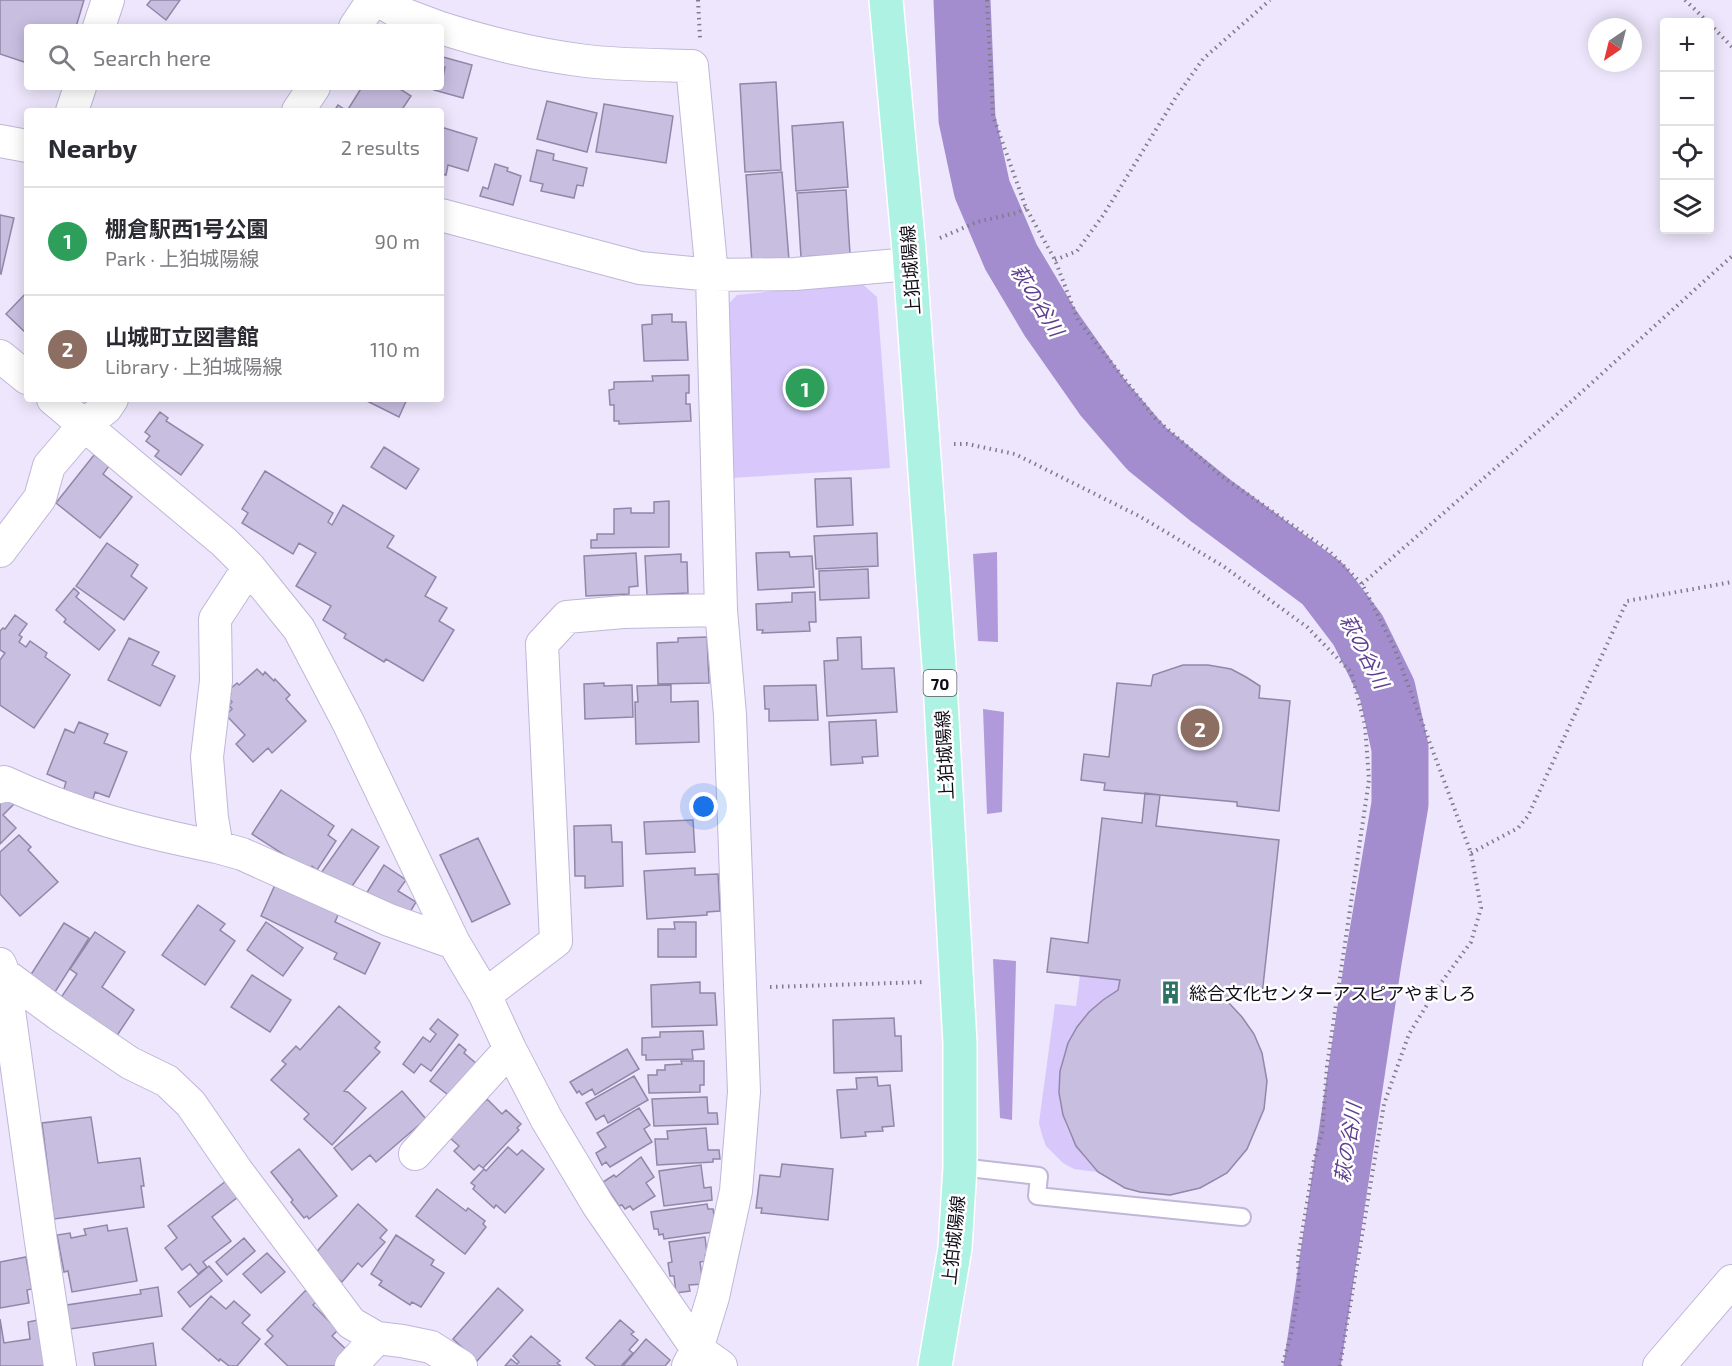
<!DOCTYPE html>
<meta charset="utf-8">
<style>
:root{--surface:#fff;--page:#f7f7f7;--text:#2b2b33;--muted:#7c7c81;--line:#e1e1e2;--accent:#1a73e8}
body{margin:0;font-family:"Exo 2","Noto Sans JP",sans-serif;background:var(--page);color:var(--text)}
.controls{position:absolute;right:18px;top:18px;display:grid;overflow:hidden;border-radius:6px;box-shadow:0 3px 15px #0003}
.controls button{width:54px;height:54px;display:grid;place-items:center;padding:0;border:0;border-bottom:2px solid var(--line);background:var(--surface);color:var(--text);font:30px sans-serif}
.compass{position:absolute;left:1588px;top:18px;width:54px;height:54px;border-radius:50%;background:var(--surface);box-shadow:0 3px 15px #0003;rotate:215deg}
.you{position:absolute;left:704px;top:807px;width:21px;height:21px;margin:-15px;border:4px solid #fff;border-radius:50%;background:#1a73e8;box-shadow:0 0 0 9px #1a73e833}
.badge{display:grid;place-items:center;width:39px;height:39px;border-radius:50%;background:var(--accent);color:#fff;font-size:20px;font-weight:700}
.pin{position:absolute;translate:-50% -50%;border:3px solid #fff;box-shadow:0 2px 6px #0006}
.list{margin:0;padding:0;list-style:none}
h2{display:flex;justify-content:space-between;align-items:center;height:78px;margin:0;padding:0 24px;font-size:26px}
h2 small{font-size:20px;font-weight:400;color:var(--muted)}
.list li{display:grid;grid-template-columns:39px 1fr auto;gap:18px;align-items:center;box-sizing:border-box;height:108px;padding:0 24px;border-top:2px solid var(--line)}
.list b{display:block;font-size:22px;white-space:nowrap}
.list p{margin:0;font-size:20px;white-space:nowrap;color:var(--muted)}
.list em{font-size:20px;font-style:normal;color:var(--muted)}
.icon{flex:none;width:33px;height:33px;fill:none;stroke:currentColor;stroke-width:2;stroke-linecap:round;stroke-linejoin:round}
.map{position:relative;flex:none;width:1732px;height:1366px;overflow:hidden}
.search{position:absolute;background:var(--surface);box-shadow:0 3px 15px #0003;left:24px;top:24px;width:420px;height:66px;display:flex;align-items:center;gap:15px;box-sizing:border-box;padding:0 21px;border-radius:6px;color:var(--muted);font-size:22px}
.panel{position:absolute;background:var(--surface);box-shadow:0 3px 15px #0003;left:24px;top:108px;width:420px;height:294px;border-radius:6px}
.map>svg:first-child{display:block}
.green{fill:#d7c7fb}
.forest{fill:#b09adc}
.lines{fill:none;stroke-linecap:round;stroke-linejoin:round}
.river{stroke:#a38dce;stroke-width:57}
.building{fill:#c8bee0;stroke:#9187a8;stroke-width:1.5}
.service-casing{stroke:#c0b6d8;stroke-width:20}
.minor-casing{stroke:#c0b6d8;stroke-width:34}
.primary-casing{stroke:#fff;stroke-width:36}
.path{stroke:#807a8b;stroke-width:4;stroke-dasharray:1.5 4.5;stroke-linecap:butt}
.service{stroke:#fff;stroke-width:16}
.minor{stroke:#fff;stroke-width:32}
.primary{stroke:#aef2e3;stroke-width:33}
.labels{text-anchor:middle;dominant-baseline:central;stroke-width:5;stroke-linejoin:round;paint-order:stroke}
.shield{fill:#fff;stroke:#58555d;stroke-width:1.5}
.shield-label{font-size:16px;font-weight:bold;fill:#100c18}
.street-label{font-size:18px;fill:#100c18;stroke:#fff}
.poi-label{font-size:18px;fill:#100c18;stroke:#fff;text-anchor:start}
.water-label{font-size:20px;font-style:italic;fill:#5f3f8f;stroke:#fff}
</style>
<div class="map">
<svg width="1732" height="1366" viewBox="0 0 1732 1366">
<rect width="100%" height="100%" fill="#ede6fc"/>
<path class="green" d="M860,282L877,297L890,468L730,478L724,309L737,295Z
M1080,975L1120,980L1118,990C1048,1030 1039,1117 1098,1172L1074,1169L1063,1163L1046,1146L1042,1135L1039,1123L1055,1004L1076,1006Z"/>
<path class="forest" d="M997,552L998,642L978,641L973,554Z
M983,709L1004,712L1002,812L987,814Z
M993,959L1016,961L1012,1120L1000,1118Z"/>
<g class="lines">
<path class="river" d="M962,0L967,119L982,189L1011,257L1049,321L1103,398L1147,449L1210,500L1323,584L1358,630L1387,689L1400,748V804L1373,962L1312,1366"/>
</g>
<path class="building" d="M0,0H84L76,27H27V63L0,54Z
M151,0H180L166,20L147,5Z
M443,57L472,65L463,98L434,90L435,87H441L445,67L441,66Z
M776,82L781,170L745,172L740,84Z
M362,87H397L411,96L401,111H334L338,105L347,111Z
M547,101L597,113L587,152L537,139Z
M604,104L673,116L666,163L596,152Z
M843,122L848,187L796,191L792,126Z
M441,127L477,138L468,171L448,165L446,175L441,174Z
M537,150L554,154L553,160L587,168L583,186L577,185L574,198L541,191L543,184L530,181Z
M495,164L508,168L507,171L521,176L513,205L480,196L483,187L488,189Z
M782,172L789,260L752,263L746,175Z
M846,190L850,254L801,257L797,193Z
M0,215L14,218L1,274L0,273Z
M27,292V334L6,314Z
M672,314V322H686L688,360L644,361L642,325L652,324V315Z
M689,375V393H686V404H690L691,421L619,424V421H614V405H610L609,390L614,389V382L653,381L652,376Z
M363,399H407L399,417Z
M160,412L168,418L166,421L203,445L181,475L155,456L159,451L146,441L150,436L145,432Z
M384,447L419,469L406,489L371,467Z
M94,455L109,466L103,474L132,497L100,538L56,503Z
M265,471L333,513L328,522L332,525L343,505L394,536L387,547L436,577L425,596L447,608L439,621L454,630L423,681L386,659L384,662L344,638L346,634L323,620L331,606L296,586L316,553L299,543L293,554L242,523L248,513L242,509Z
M851,478L853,525L817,527L815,479Z
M669,501V547L591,548V540H597V534H614V509L631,508V513H654V502Z
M877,533L878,566L816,569L814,536Z
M107,543L138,565L131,576L147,588L124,620L76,586Z
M789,552L790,557L812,556L814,587L758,590L756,553Z
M636,553L638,586L629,587V594L586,596L584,556Z
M681,554V562H687L688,593L647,595L645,556Z
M868,569L869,598L820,600L819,571Z
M74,588L79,593L76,597L115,630L99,650L64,622L66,619L56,610Z
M815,592L816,622H809L810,631L762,633L763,630H757L756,604L792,602V593Z
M15,615L27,624L19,635L22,637L19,642L26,647L30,641L47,653L45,657L70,675L34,728L0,705V660L5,653L0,650V631L3,628L5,629Z
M707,637L709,683L658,684L657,643L678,642V638Z
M861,637L862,669L894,668L897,712L827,716L824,661L838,660L837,638Z
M129,638L159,652L152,665L175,676L160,706L108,680Z
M1183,665H1208L1231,669L1246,677L1260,686L1259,698L1290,701L1279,811L1237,806V802L1104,790L1105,783L1081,780L1084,754L1109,757L1117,683L1151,686L1153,675Z
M257,669L263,675L265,672L274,681L275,679L290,695L286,699L306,721L272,753L268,748L253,762L236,744L245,735L226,715L232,709L229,705L232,702L227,697L231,694L228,691L237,683L239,685Z
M604,683V686L632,685L633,717L585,719L584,684Z
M671,685V702L698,701L699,742L636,744L635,702H638L637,686Z
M816,685L818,720L769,721V709H765L764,686Z
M876,720L878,756L862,757L863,763L831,765L829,722Z
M79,722L108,734L104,743L127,752L109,797L95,792L92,803L63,792L66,782L47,774L65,729L74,733Z
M281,790L334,826L328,835L336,841L317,870L312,866L309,871L252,834Z
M1145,793L1160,795L1156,826L1279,840L1262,995L1229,991L1228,1002L1242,1017L1254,1034L1262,1053L1267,1081L1264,1109L1247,1149L1227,1173L1200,1188L1170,1195L1140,1192L1125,1188L1098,1172L1076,1146L1063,1115L1059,1093L1060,1071L1068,1043L1077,1027L1089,1012L1103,1000L1118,990L1120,980L1047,972L1051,938L1088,943L1102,818L1142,823Z
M0,799L17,801L3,815L16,828L0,844Z
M693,820L695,852L646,854L644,822Z
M611,825L612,842H622L623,886L585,888V876H575L574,826Z
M352,829L379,847L348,892L321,873Z
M19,835L31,847L28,850L58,882L20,916L0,894V852Z
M478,838L510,904L472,922L440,855Z
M384,865L406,880L398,891L416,902L406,919L366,894Z
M695,868V875L718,874L720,911L707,912V915L647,919L644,871Z
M275,885L341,908L335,922L380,943L365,974L334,959L337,953L261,916Z
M198,905L225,924L220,930L235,941L205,985L162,955Z
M266,922L303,948L283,976L247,950Z
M674,922H696V957H658V929H675Z
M64,923L89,938L55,992L30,976Z
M95,932L125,952L102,987L134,1010L112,1043L56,1005L77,974L70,969Z
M252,975L291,1000L270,1032L231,1007Z
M700,982V993H715L717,1025L652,1027L651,985Z
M339,1006L380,1042L375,1048L380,1052L344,1091L348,1092L366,1108L332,1145L304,1119L309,1114L271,1080L286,1064L282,1061L296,1046L300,1050Z
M894,1018L895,1036H901L902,1071L834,1073L833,1020Z
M438,1019L458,1035L431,1071L421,1064L414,1073L403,1064L423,1037L430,1042L436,1034L430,1029Z
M703,1031L704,1049L692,1050L693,1059L646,1060V1055H642V1038L660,1037V1032Z
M459,1044L466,1050L464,1053L477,1064L451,1097L430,1081Z
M627,1049L639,1069L595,1095L592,1089L582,1095L579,1091L577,1093L570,1082Z
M681,1061H704V1085H700V1092L649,1093L648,1075H657V1070H665V1065L682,1064Z
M634,1076L648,1100L608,1123L604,1115L596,1120L586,1103Z
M877,1077L878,1086L890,1085L894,1126L882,1127L883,1131L865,1132L866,1136L841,1138L837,1090L857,1089L856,1078Z
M402,1091L426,1119L376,1162L370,1155L352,1170L334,1148Z
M707,1097L708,1113H717L718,1124L654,1126L652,1099Z
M487,1099L502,1114L506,1110L521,1124L517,1128L519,1130L483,1168L479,1165L474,1170L454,1151L459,1146L450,1138Z
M639,1108L650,1125L644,1129L652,1142L610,1167L606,1162L602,1165L596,1153L606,1147L597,1133Z
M91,1117L98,1163L140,1158L144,1186H141L144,1207L54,1219L42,1123Z
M706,1128L708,1150H719L720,1159H713V1162L657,1165L655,1139H668L667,1131Z
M508,1147L517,1155L522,1150L544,1169L505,1213L496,1205L494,1208L473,1189L475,1186L471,1183L484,1169L486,1171Z
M299,1149L337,1196L309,1219L307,1216L304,1218L291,1202L293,1200L271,1172Z
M641,1157L654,1177L646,1183L655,1196L633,1210L630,1206L625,1209L622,1205L619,1206L603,1182L614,1175L616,1177Z
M782,1164L833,1169L828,1220L761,1213L762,1208H756L760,1175L780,1177Z
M701,1165L704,1188L711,1187L712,1200L664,1206L659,1171Z
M226,1181L238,1197L212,1217L231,1241L203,1262L207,1267L198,1274L190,1264L182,1270L165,1248L177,1238L168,1226Z
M437,1189L466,1211L468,1208L485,1221L483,1224L486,1227L465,1254L416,1216Z
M358,1204L387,1230L380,1238L385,1242L362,1267L358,1263L342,1282L313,1256Z
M707,1204L708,1209H713L716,1227L713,1232L664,1239L663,1234L659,1235L658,1229H654L651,1212Z
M107,1225L108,1231L127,1228L137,1281L72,1292L68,1271L64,1272L57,1235L70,1233L71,1238L86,1235L84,1229Z
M396,1235L434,1260L431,1265L444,1273L421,1307L412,1302L410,1305L379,1285L382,1281L371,1274Z
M705,1237L707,1254L705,1255L706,1261L700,1262L703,1284L689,1285L690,1291L676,1293L674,1276H670L668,1263L672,1262L669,1242Z
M244,1238L255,1251L227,1275L216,1262Z
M267,1253L285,1272L261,1293L243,1274Z
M26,1257L32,1289L27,1290L29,1303L0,1308V1262Z
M209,1266L222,1281L190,1307L178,1292Z
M158,1287L162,1316L70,1329L67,1305L141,1294L140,1290Z
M498,1288L523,1310L477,1361L453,1339Z
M306,1290L317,1301L313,1305L338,1330L332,1336L350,1353L337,1366H288L265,1344L273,1336L267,1330Z
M211,1296L226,1309L234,1301L250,1315L242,1323L260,1339L237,1366H229L220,1359L219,1361L182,1329Z
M0,1319L4,1343L30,1339L28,1322L38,1320L46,1366H0Z
M620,1320L634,1332L631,1334L638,1340L629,1350L633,1353L621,1366H596L586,1358Z
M531,1336L560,1361L557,1363L561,1366H505L511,1359L517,1364L519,1362L513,1356Z
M646,1339L670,1360L665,1366H623Z
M153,1343L156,1366H95L93,1353Z"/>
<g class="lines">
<defs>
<path id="service" d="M960,1167L1039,1176L1037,1196L1242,1217"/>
<path id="minor" d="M378,0L398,12L438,27
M99,27L108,0
M355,27L373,0
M441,28C488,43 537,55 586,61C621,65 657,65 692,66L712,275L721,610L730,715L744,1092L736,1191L713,1297L697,1349L688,1366
M72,111L80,87
M298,111L314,87
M0,141L27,146
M441,215L640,268L712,275L795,274L910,264
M0,356L27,378
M53,399L224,542L249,567L299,629L348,722L454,943L485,995L510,1049L547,1120L598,1205L697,1349L721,1366
M0,551L40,498L49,466L84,425L106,408L112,399
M249,567L215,619L216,681L207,757L212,818L217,847L242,854L389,920L454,943
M0,787L4,782C75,815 142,832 217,847
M0,964L4,974L41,1242L60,1366
M4,974L58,1014L130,1063L167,1081L191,1104L237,1171L351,1323L377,1338L402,1341L431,1347L461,1366
M485,995L556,941L542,644L567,617L623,612L721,610
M415,1154L510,1049
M351,1366L377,1338
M1659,1366L1732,1281"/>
<path id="primary" d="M886,0L909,250L939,665L960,1043V1167L955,1248L935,1366"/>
</defs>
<use href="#service" class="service-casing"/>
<use href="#minor" class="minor-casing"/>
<use href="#primary" class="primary-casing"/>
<path class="path" d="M698,0L700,38
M987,0L993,116L1026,208L1055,260L1078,320L1155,418L1220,475L1328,550L1362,584L1394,647L1471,853L1481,908L1471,942L1438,987L1409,1034L1384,1104L1340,1366
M1685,0L1708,22
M1710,24L1732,47
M940,238L977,222L1016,213L1026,208
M1055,260L1077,251L1104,214L1176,97L1203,59L1270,0
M954,444H967L1015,454L1139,516L1223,566L1307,627L1351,672L1365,725L1369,780L1327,1066L1322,1133L1314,1160L1298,1258L1299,1288L1291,1335L1282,1366
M1362,584L1554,417L1732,256
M1471,853L1518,828L1528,816L1627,601L1732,582
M770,987L924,982"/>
<use href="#service" class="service"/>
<use href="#minor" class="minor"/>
<use href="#primary" class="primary"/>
</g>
<defs>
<symbol id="building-bare" viewBox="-9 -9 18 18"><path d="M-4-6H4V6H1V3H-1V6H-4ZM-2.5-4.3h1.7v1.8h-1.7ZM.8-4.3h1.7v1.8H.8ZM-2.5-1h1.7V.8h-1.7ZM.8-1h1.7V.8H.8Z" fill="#2e7264" stroke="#fff" stroke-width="2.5" paint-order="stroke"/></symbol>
</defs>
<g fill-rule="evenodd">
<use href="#building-bare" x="1154" y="976" width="33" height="33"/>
</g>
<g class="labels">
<rect class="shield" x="923.5" y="670" width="33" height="26" rx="4.5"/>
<g class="shield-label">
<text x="940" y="683">70</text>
</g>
<g class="street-label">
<text transform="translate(910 270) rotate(-94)">上狛城陽線</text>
<text transform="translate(944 755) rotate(-93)">上狛城陽線</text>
<text transform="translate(953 1240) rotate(-84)">上狛城陽線</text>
</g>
<g class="poi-label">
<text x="1189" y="993">総合文化センターアスピアやましろ</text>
</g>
<g class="water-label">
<text transform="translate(1038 300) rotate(58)">萩の谷川</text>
<text transform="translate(1365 651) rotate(62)">萩の谷川</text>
<text transform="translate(1347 1143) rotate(-81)">萩の谷川</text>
</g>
</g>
</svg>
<div class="controls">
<button>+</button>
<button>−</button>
<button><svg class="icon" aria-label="locate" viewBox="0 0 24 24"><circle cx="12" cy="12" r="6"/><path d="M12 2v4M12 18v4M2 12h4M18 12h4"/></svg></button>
<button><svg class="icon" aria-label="layers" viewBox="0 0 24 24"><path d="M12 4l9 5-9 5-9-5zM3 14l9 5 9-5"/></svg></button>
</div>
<svg class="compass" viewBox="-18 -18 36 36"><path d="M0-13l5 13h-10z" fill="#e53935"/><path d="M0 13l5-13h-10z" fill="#7c7c81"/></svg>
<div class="you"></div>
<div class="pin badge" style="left:805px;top:388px;background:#2e9e5b">1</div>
<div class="pin badge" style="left:1200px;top:728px;background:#8d6e63">2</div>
<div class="search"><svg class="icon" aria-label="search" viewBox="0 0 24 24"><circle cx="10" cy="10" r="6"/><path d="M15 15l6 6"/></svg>Search here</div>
<section class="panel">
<h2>Nearby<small>2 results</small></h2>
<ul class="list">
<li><span class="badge" style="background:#2e9e5b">1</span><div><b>棚倉駅西1号公園</b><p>Park · 上狛城陽線</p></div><em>90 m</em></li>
<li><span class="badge" style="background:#8d6e63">2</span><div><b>山城町立図書館</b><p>Library · 上狛城陽線</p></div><em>110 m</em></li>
</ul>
</section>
</div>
